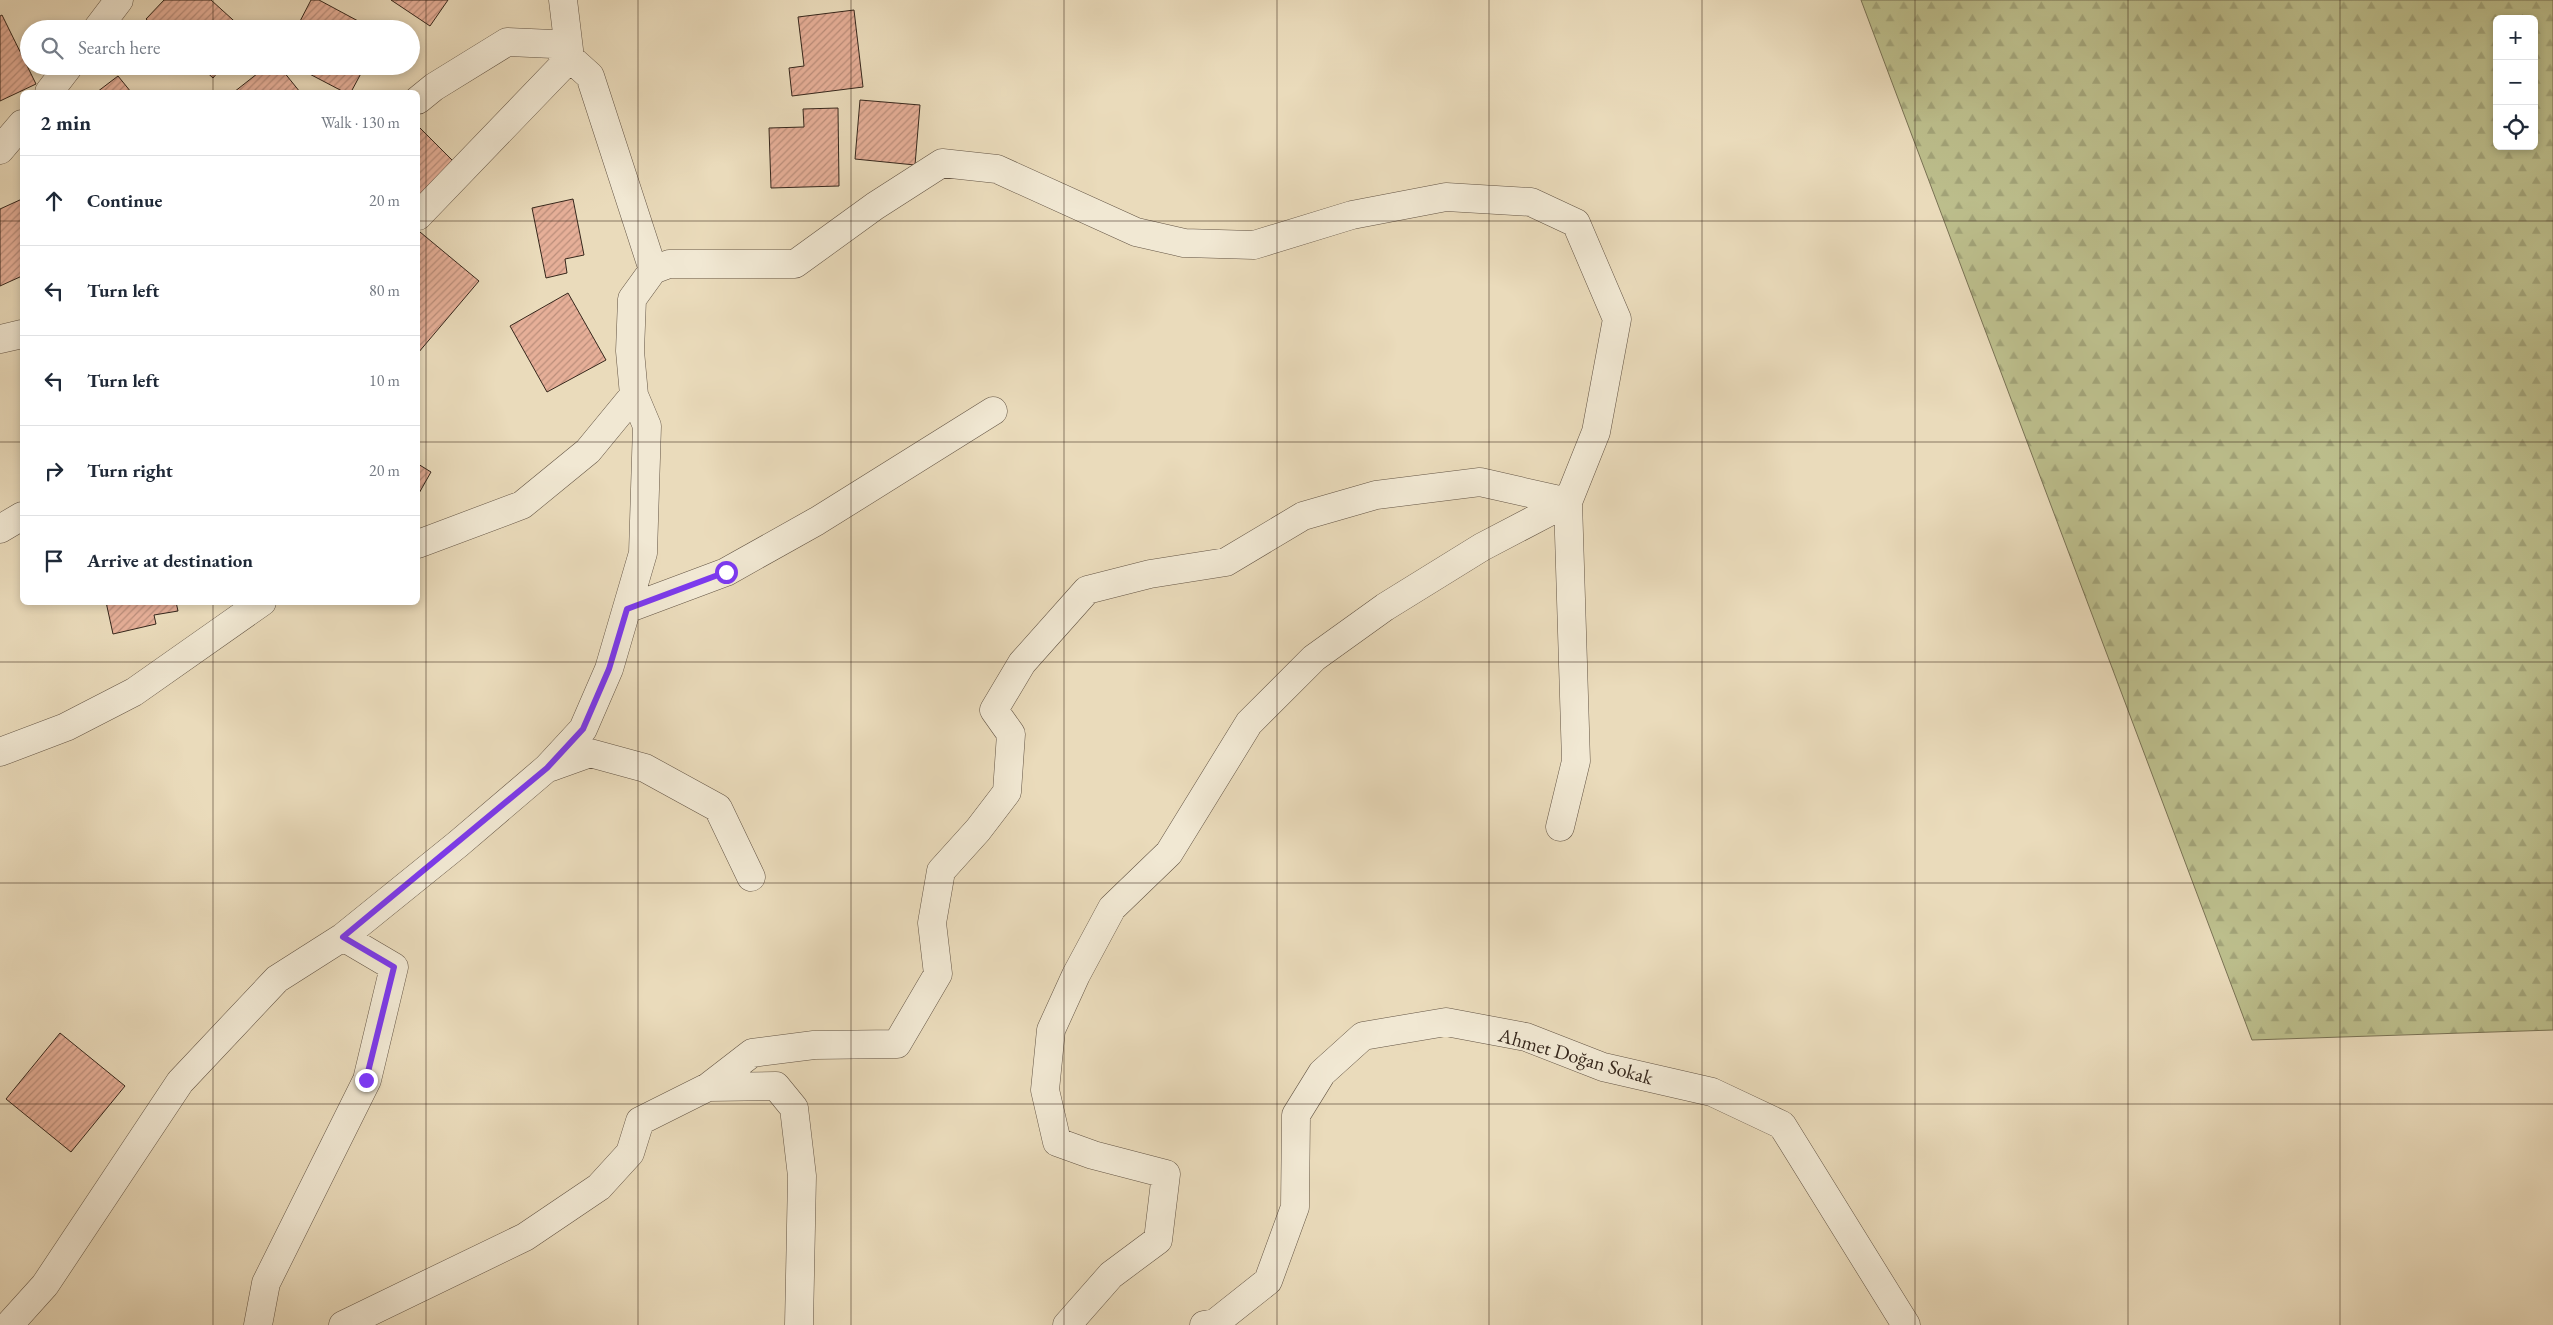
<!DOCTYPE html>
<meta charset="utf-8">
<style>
:root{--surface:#fff;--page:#f6f6f7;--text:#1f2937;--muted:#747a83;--line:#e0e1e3}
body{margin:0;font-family:"EB Garamond",serif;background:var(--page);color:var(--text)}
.controls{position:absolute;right:15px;top:15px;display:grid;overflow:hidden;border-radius:8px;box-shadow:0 2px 8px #0003}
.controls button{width:45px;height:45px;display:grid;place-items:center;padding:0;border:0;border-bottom:1px solid var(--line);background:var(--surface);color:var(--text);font:25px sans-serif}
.stop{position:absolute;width:15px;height:15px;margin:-11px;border:4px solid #7c3aed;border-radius:50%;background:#fff}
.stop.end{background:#7c3aed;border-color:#fff;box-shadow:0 1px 5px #0008}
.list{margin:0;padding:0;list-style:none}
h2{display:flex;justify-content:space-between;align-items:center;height:65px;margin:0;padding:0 20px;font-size:21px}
h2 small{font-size:16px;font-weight:400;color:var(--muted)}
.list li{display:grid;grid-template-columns:32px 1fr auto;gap:15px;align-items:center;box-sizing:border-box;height:90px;padding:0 20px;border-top:1px solid var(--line)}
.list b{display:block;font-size:19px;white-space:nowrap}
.list em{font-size:16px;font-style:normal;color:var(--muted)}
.icon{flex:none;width:28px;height:28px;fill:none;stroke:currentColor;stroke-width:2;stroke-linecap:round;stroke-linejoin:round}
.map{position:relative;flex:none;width:2553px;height:1325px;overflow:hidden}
.search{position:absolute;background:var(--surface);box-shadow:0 2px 8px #0003;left:20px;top:20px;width:400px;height:55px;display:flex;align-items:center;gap:12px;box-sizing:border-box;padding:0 18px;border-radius:28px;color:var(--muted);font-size:19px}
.panel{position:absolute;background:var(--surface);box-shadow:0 2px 8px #0003;left:20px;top:90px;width:400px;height:515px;border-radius:8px}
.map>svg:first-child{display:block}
.forest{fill:url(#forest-firs);stroke:#797254;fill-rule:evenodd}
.building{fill:url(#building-hatch);stroke:#36271c}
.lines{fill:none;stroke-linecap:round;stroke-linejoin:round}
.minor-casing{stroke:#635444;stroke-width:29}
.minor{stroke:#f1e8d3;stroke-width:28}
.route{stroke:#7c3aed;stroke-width:6}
.grid{fill:none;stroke:#36271c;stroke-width:1;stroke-opacity:0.55}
.labels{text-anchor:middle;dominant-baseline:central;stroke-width:4;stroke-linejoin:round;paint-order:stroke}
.street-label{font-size:20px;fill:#36271c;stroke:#f1e8d3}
</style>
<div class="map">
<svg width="2553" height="1325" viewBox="0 0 2553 1325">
<defs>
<pattern id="forest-firs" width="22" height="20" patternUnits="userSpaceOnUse" patternTransform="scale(1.25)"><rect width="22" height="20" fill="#bcbe8c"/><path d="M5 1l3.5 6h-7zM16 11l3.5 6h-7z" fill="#a2a378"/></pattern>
<pattern id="building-hatch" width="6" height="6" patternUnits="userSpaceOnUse" patternTransform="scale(1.25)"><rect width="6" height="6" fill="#e6af98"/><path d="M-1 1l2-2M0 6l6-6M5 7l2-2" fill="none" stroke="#bb8e7b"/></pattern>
</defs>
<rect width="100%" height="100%" fill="#eadbbb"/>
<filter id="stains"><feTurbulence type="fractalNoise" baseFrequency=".004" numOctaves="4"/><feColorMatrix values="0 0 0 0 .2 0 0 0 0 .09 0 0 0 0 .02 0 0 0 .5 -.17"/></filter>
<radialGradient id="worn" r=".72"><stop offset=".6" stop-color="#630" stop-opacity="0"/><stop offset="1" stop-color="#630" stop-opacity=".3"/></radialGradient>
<path class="forest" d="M1861,0H2553V1030L2252,1040ZM2497,19H2534V146H2497Z"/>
<path class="building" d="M164,0H211L243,29H157L146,19Z
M311,0H319L373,29H296Z
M391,0H448L430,26Z
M854,10L863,87L792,96L789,68L804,66L798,17Z
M2,15L36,84L0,101V16Z
M200,66H223L213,78Z
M267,66H279L300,92H234Z
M301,66H365L351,92H344L300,69Z
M118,76L131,92H97Z
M860,100L920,105L915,165L855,159Z
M838,108L839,186L771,188L769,128L804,127L803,109Z
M420,128L455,163L418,199V131Z
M22,199V276L0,286V209Z
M573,199L584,255L565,259L567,273L546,278L532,208Z
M420,232L479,281L418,353V236Z
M568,293L606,360L547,392L510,326Z
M418,464L431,472L418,495Z
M106,602H176L178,611L154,615L156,624L113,634Z
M60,1033L125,1086L71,1152L6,1099Z"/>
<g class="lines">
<defs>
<path id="minor" d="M97,29L119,0
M49,92L69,66
M418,100L434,87L507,42L553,44L570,58L418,216
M0,150L22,124
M653,270L669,264H795L875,206L942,163L997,169L1136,232L1184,243L1254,245L1352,215L1446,197L1531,202L1576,223L1617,319L1596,432L1568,502L1482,547L1385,607L1314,658L1249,723L1169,853L1112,908L1076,975L1051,1030L1045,1090L1057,1142L1093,1155L1166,1174L1158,1240L1111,1275L1067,1325
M0,339L22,334
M0,529L22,516
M418,544L522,505L588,451L634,395
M627,609L726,572L817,521L993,411
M0,752L66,727L134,692L262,602
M551,767L590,753L645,768L718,808L751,877
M708,1087L752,1053L814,1045L897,1044L938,974L932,923L941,871L978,830L1007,792L1011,734L994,710L1022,663L1087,590L1150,574L1226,562L1303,516L1376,495L1480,482L1568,502L1576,761L1560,827
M9,1325L45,1285L180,1082L277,979L343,937L458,844L547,768L583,729L609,669L643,553L647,426L634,395L630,351L632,299L653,270L590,76L570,58L563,0
M258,1325L266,1283L367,1080L394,967L343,937
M343,1325L525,1237L599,1187L630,1153L640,1121L708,1087L776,1086L794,1108L802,1176L799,1325
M1204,1325L1215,1323L1268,1281L1295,1207L1296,1115L1322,1073L1363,1036L1446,1022L1526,1037L1603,1067L1712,1092L1782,1125L1906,1325"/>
</defs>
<use href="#minor" class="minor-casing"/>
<use href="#minor" class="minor"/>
</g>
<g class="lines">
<path class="route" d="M366,1080L394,967L343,937L547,768L583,729L609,669L627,609L726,572"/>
</g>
<path class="grid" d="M213,0V29M426,0V1325M638,0V1325M851,0V1325M1064,0V1325M1277,0V1325M1489,0V1325M1702,0V1325M1915,0V1325M2128,0V1325M2340,0V1325M213,66V92M0,221H22M418,221H2553M0,442H22M418,442H2553M213,602V1325M0,662H2553M0,883H2553M0,1104H2553"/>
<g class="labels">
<g class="street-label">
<text transform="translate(1576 1056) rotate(16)">Ahmet Doğan Sokak</text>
</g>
</g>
<rect width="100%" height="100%" filter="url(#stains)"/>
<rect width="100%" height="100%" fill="url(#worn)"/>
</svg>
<div class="controls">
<button>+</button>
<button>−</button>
<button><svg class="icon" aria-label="locate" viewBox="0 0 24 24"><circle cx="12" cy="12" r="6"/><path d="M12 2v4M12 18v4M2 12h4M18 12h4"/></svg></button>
</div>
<div class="stop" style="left:726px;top:572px"></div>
<div class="stop end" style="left:366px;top:1080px"></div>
<div class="search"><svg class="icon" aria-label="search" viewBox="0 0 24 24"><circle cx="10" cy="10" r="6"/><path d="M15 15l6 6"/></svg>Search here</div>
<section class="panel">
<h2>2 min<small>Walk · 130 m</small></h2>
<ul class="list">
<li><svg class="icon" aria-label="ahead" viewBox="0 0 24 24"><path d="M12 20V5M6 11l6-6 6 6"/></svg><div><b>Continue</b></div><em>20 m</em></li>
<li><svg class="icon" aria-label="left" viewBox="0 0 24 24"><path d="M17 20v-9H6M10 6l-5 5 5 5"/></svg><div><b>Turn left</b></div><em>80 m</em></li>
<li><svg class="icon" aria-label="left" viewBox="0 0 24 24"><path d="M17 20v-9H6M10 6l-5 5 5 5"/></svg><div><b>Turn left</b></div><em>10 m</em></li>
<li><svg class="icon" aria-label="right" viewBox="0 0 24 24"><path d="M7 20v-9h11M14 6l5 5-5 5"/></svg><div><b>Turn right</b></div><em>20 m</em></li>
<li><svg class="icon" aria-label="arrive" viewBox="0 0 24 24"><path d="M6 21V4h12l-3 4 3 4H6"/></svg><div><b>Arrive at destination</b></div></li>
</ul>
</section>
</div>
